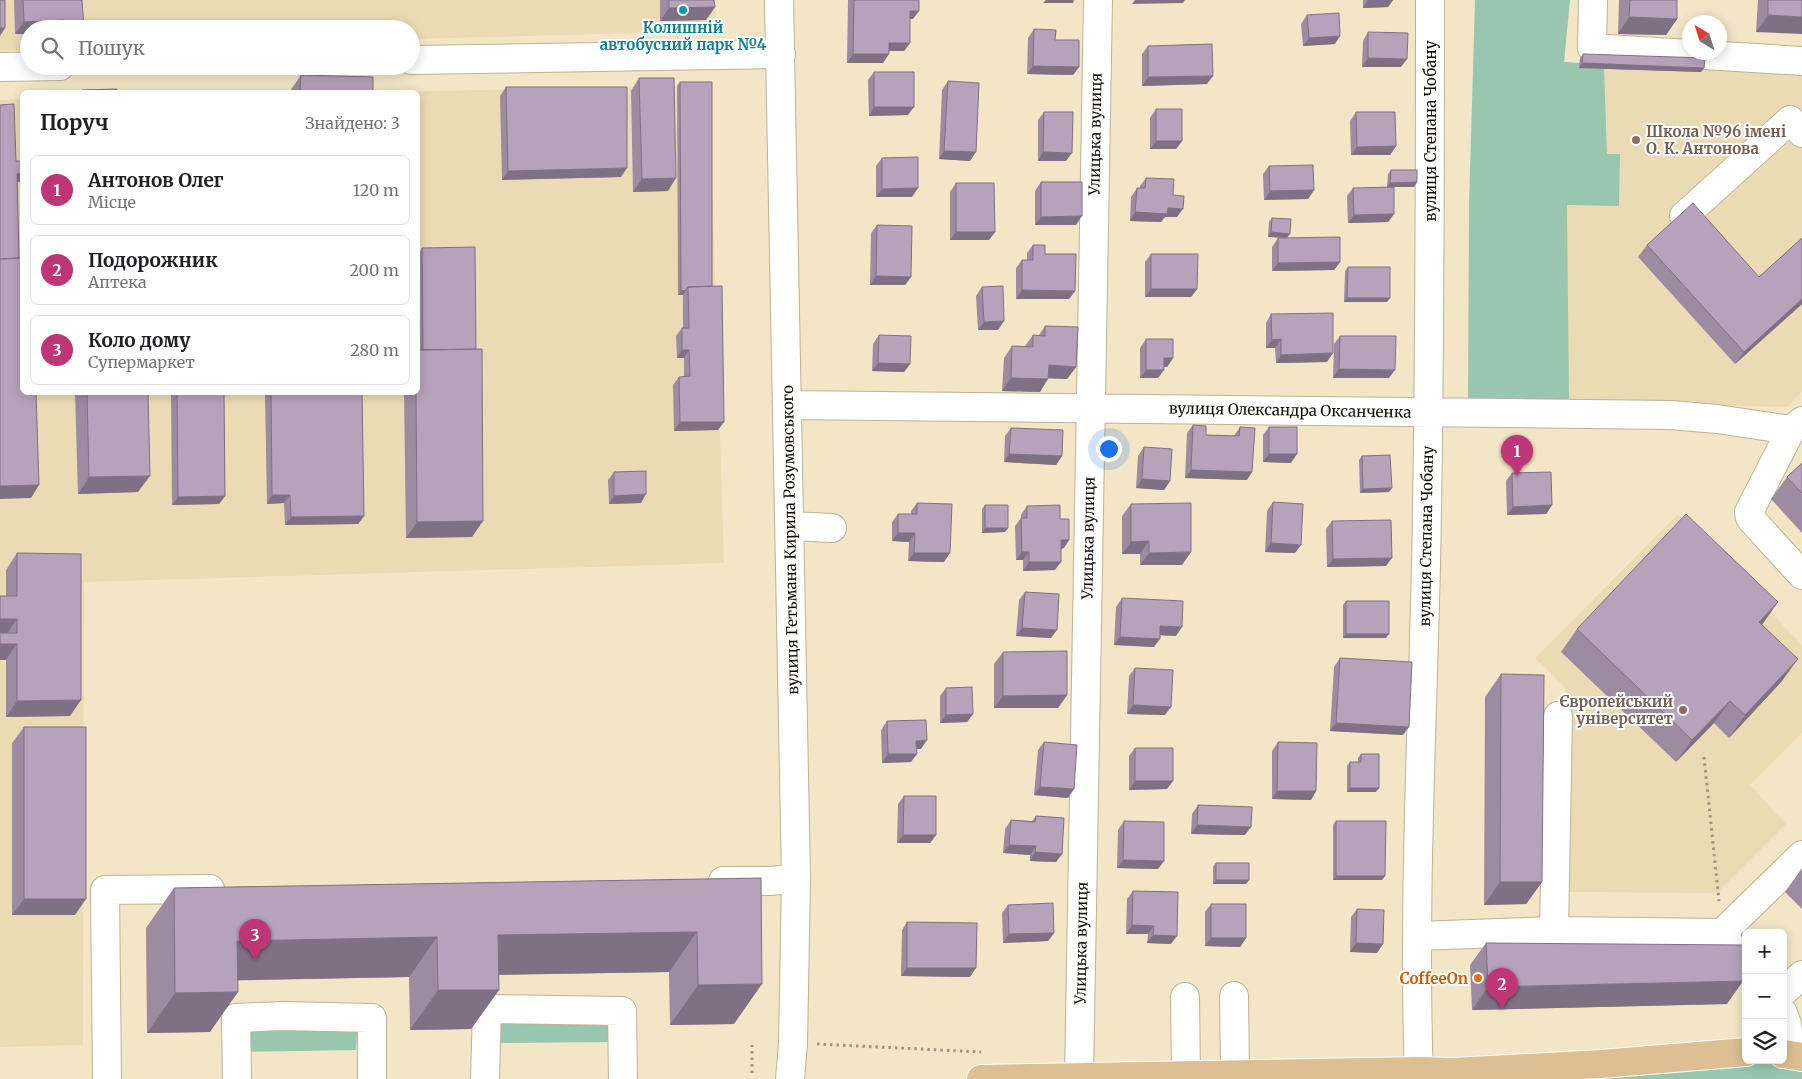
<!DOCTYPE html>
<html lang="uk">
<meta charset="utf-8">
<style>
:root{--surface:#fff;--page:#f2f2f2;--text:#202124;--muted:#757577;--line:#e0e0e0;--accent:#be3676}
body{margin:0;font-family:Merriweather,serif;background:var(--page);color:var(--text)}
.controls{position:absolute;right:15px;bottom:15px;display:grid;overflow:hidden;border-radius:8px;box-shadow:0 2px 12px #0003}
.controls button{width:45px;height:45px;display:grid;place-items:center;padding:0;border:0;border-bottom:1px solid var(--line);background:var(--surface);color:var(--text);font:25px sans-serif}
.compass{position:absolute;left:1682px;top:15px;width:45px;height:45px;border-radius:50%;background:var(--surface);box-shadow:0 2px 12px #0003;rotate:322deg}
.you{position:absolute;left:1108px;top:448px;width:18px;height:18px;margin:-12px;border:4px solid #fff;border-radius:50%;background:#1a73e8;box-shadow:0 0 0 8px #1a73e833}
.badge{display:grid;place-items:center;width:32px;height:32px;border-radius:50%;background:var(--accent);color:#fff;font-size:16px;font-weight:700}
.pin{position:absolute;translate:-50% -41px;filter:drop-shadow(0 1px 2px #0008)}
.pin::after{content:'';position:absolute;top:26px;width:18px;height:15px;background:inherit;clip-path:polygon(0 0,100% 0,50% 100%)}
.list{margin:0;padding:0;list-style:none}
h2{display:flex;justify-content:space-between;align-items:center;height:65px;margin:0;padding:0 20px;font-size:21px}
h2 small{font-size:16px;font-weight:400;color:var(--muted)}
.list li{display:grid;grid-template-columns:32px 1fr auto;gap:15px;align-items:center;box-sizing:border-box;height:70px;margin:0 10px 10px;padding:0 10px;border:1px solid var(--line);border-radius:8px}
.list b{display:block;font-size:19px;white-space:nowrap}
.list p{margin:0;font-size:16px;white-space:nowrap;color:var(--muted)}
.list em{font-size:16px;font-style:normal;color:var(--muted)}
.icon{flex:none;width:28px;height:28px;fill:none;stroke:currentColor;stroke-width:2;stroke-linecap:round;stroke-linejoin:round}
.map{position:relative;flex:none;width:1802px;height:1079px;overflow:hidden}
.search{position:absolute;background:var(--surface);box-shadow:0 2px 12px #0003;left:20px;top:20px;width:400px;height:55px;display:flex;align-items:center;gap:12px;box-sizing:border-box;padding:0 18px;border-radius:28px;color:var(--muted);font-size:19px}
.panel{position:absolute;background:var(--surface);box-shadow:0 2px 12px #0003;left:20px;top:90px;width:400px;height:305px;border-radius:8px}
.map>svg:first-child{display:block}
.built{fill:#ebdbb5}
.green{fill:#98c6af}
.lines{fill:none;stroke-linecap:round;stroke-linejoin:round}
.minor-casing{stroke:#beb294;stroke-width:30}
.major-casing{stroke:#fff;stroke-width:30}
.path{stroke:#9f957e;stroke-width:3;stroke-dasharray:2.5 4;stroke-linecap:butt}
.minor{stroke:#fff;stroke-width:28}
.major{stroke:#debf93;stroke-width:28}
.wall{fill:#9d8ba1}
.shaded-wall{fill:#7f7183}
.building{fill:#b6a2bb;stroke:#7f7183}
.culture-dot{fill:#0f9aa8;stroke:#fff;stroke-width:2}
.education-dot{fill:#8d6e63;stroke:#fff;stroke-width:2}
.food-dot{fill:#e8710a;stroke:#fff;stroke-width:2}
.labels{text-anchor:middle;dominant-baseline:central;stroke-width:4;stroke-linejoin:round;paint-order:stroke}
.culture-label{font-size:15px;font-weight:bold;fill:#0d838f;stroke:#fff}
.street-label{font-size:15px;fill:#120d04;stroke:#fff}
.education-label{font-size:15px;font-weight:bold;fill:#785e54;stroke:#fff;text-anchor:start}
.food-label{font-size:15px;font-weight:bold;fill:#c56008;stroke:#fff;text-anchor:end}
</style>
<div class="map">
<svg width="1802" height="1079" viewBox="0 0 1802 1079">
<rect width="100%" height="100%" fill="#f3e6c7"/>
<path class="built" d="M0,0H715L716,31L411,39V29H29V50L0,51Z
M1475,0H1570L1564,62L1802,73V392L1787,407L1569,403Z
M709,86L724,563L84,582L83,1045L0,1047V100L22,99V392H418V92H377Z
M1678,514L1802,645V733L1750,785L1786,824L1717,893L1564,892L1565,688L1535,658Z"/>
<path class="green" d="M1475,0H1570L1564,62L1580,63V68L1604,69L1607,154H1620L1619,206L1567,205L1569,403L1468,401L1469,206Z
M507,1018H599L612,1027L613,1042L498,1043V1027Z
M345,1024L357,1033L356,1050L243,1052L251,1027Z
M1704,1063H1775L1802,1071V1079H1480Z"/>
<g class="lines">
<defs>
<path id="minor" d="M779,0L796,879L793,1044L790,1079
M1593,0L1592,48L1802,61
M411,60L781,54
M0,67L60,66
M1699,232L1684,216L1790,120L1802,133
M787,405L1671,415L1717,419L1791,430
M1802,421L1791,430L1749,512L1750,518L1802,575
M790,526L832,528
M723,881H768L796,879
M1554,931L1558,716
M1723,934L1746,969
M1418,936L1554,931L1722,933L1802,855
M1783,992L1802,975
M1234,996L1235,1074
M1185,997L1186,1075
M1783,1013L1787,1024L1791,1054
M1079,1077L1098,0
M107,1079L105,890L210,889
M237,1079L236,1018L282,1016L372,1018V1079
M485,1079L487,1009L622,1011L623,1079
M1419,1079C1413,908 1422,735 1426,564C1430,376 1430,188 1430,0"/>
<path id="major" d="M1783,1054L1802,1057
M981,1079L1419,1071L1453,1072L1601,1064L1746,1052"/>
</defs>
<use href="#minor" class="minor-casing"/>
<use href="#major" class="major-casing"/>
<path class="path" d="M1704,757L1719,901
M817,1044L981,1052
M752,1073V1045"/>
<use href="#minor" class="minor"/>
<use href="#major" class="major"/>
</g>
<path class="wall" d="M14,0H82L84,29H29V34H15Z
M660,0H714L715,7L706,20L660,21Z
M848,0H919L913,19H910V43L904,51H889L883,63H847Z
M1363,0H1393L1388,7L1363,8Z
M1619,0H1677V19L1666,35L1618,34Z
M1758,0H1802L1756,32Z
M1307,15L1335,44L1303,46L1301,24Z
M1034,29L1055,40L1079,67L1073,75L1027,74L1028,38Z
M1368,32L1401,67H1362L1363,41Z
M1148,46L1207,84L1142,86V54Z
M1583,54L1704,68L1701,72L1579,68L1580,58Z
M874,72L908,115L869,116L868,80Z
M301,75L373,92H290V91Z
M639,78L668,191L633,192L631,91Z
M948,81L970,161L939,159L942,90Z
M680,82L712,286L718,430L674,431L673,385L679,377H684V358H677L676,336L682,328H683V295H678L677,86Z
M506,87L621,177L502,180L500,96Z
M1156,109L1182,141L1176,149H1150V118Z
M1044,112L1066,161H1038V120Z
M1356,112L1396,146L1390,155H1351L1350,121Z
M882,158L912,197H876V166Z
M1269,166L1314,190L1308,199L1264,200L1263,174Z
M1391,170L1417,182L1414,187H1387L1388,174Z
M1146,178L1173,195L1177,217H1165L1161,222L1130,221L1131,197L1137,188H1140V186Z
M1041,182L1076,225H1035V191Z
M956,183L995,232L989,240H950V192Z
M1353,188L1394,214L1388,222L1348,223L1347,196Z
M1272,218L1287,238L1268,237L1269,222Z
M877,225L911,277L905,285H870L871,233Z
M1278,238L1340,262L1334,270L1272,271V247Z
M1802,238V304L1735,364L1638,257L1647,245L1759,277Z
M1033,245L1045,254L1075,291L1069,299H1016V268L1022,260H1027V253Z
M422,248L472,537L406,538L404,392H418V255Z
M1151,254L1197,289L1191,297H1145V262Z
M1348,267L1387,302H1344L1345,271Z
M982,287L998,330H978L976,296Z
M1271,314L1327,362L1276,363L1275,348H1266V323Z
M1045,326L1076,367L1067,379L1048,378L1040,392L1002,391L1004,358L1012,346H1025L1033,335H1039Z
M879,335L910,364L904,372L872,371L873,344Z
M1340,336L1389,378H1333L1334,344Z
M1146,339L1173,358L1167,367H1164L1158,378H1140V348Z
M75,392H148L138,492L78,494Z
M171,392H224L225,496L219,504L172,505Z
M265,392H362L364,516L358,524L285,525L284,503L267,504Z
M1193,425L1206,435L1234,436L1240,427L1247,480L1185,478L1187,433Z
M1269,427L1291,463L1263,462V435Z
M1011,428L1062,456L1056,465L1004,462L1005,436Z
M1144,447L1170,481L1164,490L1136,488L1138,456Z
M1362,456L1389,492L1360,493L1359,460Z
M1802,463V533L1771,499L1787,477Z
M614,472L641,503L609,504L608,480Z
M1512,473L1552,505L1546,514L1507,515L1506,481Z
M1273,502L1295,553L1265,552L1267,511Z
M917,503L944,562L908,561L909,542L892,541V522L898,514H911V511Z
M1131,504L1182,565H1140V554H1122V516Z
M985,505L1008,528L1005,532L982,533V509Z
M1027,506L1060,519L1064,548L1061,549L1055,570L1023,571V560H1016L1015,526L1021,518V515Z
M1332,521L1386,566L1327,567L1326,529Z
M17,553L70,716L6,717V660H0V596H6V570Z
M1025,592L1051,638L1016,636L1019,600Z
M1122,598L1176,636L1160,635L1154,647L1114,645L1116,607Z
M1346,601L1386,638H1343V605Z
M1762,625L1782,681L1729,738L1714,723L1676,762L1561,652L1577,629Z
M1003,652L1067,695L1058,708H994V664Z
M1340,658L1403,735L1330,731L1334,667Z
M1135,668L1165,715L1127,714L1129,676Z
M1501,674L1542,882L1526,904L1484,905L1485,697Z
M946,688L973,714L967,722L940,723V696Z
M887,721L921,749H917L911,762L882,763L881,730Z
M24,727L75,915H12V743Z
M1044,742L1068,798L1034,795L1038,750Z
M1278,742L1316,791L1311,800L1272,799V751Z
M1135,748L1167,789L1129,790V756Z
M1361,754L1376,792H1347V766L1350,762H1358V758Z
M904,796L936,835L930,843H897L898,804Z
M1198,805L1245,835L1191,834L1192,814Z
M1036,816L1062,854L1056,862L1030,861V855L1003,853L1005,829L1011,820L1032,821Z
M1124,821L1158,869L1117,868L1118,830Z
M1336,821L1382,880H1333V825Z
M1216,863L1246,884H1213V867Z
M1802,868V909L1785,892Z
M761,878L734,1024L670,1025L669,972L499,975V990L471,1029L410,1030L409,977L237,980L210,1032L147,1033L146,928L174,888Z
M1133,891L1171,944L1147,943L1148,934H1126L1127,899Z
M1211,904L1246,938L1240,947L1205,946V912Z
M1008,905L1054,933L1048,941L1003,943L1002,913Z
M1357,909L1377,953L1350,952L1351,917Z
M907,922L970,977L901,976L902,930Z
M1486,943L1727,1004L1472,1010L1470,965Z"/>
<path class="shaded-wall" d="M1046,0H1074L1073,3H1043Z
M1135,0H1185L1183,3L1132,4Z
M1368,0H1393L1388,7L1363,8Z
M715,7L706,20L660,21L669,8Z
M910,11H919L913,19H904Z
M1768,15L1802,17V34L1756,32Z
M1629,17L1677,19L1666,35L1618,34Z
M64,20L58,29H29V34H15L24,22Z
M0,28H5L0,36Z
M1340,36L1335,44L1303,46L1309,38Z
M889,43H910L904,51H883Z
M853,54H889L883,63H847Z
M1368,58L1407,59L1401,67H1362Z
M1582,63L1704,68L1701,72L1579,68Z
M1033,66L1079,67L1073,75L1027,74Z
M1213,76L1207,84L1142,86L1148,77Z
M874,107H914L908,115L869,116Z
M1156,141H1182L1176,149H1150Z
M1396,146L1390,155H1351L1357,147Z
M944,151L976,152L970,161L939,159Z
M1043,152L1072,153L1066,161H1038Z
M627,168L621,177L502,180L508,171Z
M22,173V182H11L17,174Z
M676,178L668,191L633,192L642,179Z
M1417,182L1414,187H1387L1390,183Z
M918,188L912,197H876L882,189Z
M1314,190L1308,199L1264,200L1270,191Z
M1168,208L1183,209L1177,217H1165L1161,222L1130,221L1135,212Z
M1394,214L1388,222L1348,223L1354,215Z
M1082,216L1076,225H1035L1041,217Z
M956,232H995L989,240H950Z
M1271,232L1290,234L1287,238L1268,237Z
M1340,262L1334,270L1272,271L1278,263Z
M876,276L911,277L905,285H870Z
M1151,289H1197L1191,297H1145Z
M686,290L683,295H678L681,291Z
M1022,290L1075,291L1069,299H1016Z
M1347,298H1390L1387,302H1344Z
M1802,299V304L1735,364L1744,352Z
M1004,321L998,330H978L984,322Z
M1281,339L1275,348H1266L1272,340Z
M682,350H689L684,358H677Z
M1333,353L1327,362L1276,363L1281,355Z
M1164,358H1173L1167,367H1158Z
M878,363L910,364L904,372L872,371Z
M1049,365L1076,367L1067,379L1040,378Z
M1339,369L1395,370L1389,378H1333Z
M1146,370H1164L1158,378H1140Z
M1011,378L1048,379L1040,392L1002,391Z
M680,422H724L718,430L674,431Z
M1009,454L1062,456L1056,465L1004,462Z
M1269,454H1297L1291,463L1263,462Z
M1191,470L1252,472L1247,480L1185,478Z
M150,476L138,492L78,494L89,477Z
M1142,479L1170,481L1164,490L1136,488Z
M39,485L31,498L0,499V486Z
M1392,488L1389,492L1360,493L1363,489Z
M646,494L641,503L609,504L614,496Z
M272,495H290L284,503L267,504Z
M225,496L219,504L172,505L178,497Z
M1552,505L1546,514L1507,515L1513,507Z
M364,516L358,524L285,525L291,517Z
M483,521L472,537L406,538L417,522Z
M985,528H1008L1005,532L982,533Z
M898,533H915L909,542L892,541Z
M1061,540H1069L1064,548L1055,549Z
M1149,541L1140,554H1122L1131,542Z
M1271,543L1301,545L1295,553L1265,552Z
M1022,552H1029L1023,560H1016Z
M1191,552L1182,565H1140L1149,553Z
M914,553H950L944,562L908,561Z
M1392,558L1386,566L1327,567L1333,559Z
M1029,562H1061L1055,570L1023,571Z
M1778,602L1762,625L1759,622Z
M0,619H17L6,635H0Z
M1160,626L1182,627L1176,636L1154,635Z
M1022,628L1057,630L1051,638L1016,636Z
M1346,634H1389L1386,638H1343Z
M1120,637L1160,639L1154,647L1114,645Z
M0,644H17L6,660H0Z
M1798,659L1782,681L1729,738L1745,715Z
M1067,695L1058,708H994L1003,696Z
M81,700L70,716L6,717L17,701Z
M1730,701L1714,723L1676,762L1692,740Z
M1133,705L1171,707L1165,715L1127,714Z
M973,714L967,722L940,723L946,715Z
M1336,723L1409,727L1403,735L1330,731Z
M927,740L921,749H910L916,741Z
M888,754H917L911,762L882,763Z
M1135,781H1173L1167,789L1129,790Z
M1040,787L1074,789L1068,798L1034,795Z
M1350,788H1379L1376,792H1347Z
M1277,791H1316L1311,800L1272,799Z
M1197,825L1251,827L1245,835L1191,834Z
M903,835H936L930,843H897Z
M1009,845L1036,846L1030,855L1003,853Z
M1035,852L1062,854L1056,862L1030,861Z
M1123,860L1164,861L1158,869L1117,868Z
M1336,876H1385L1382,880H1333Z
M1216,880H1249L1246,884H1213Z
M1500,882H1542L1526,904L1484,905Z
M24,899H86L75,915H12Z
M1132,925L1154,926L1148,934H1126Z
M697,932L669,972L470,975L498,935Z
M1054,933L1048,941L1003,943L1009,934Z
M1153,935L1177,936L1171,944L1147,943Z
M437,937L409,977L209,981L237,941Z
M1211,938H1246L1240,947L1205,946Z
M1356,943L1383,944L1377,953L1350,952Z
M907,968H976L970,977L901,976Z
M1743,981L1727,1004L1472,1010L1488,987Z
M762,984L734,1024L670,1025L698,985Z
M438,990H499L471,1029L410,1030Z
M238,992L210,1032L147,1033L175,993Z"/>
<path class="building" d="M0,0H5V28H0Z
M23,0H82L84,29H64V20L24,22Z
M669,0H714L715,7L669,8Z
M854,0H919V11H910V43H889V54H853Z
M1630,0H1677V19L1629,17Z
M1768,0H1802V17L1768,15Z
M1339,13L1340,36L1309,38L1307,15Z
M1034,29L1056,30L1055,40H1079V67L1033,66Z
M1368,32L1408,33L1407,59L1368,58Z
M1212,44L1213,76L1148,77V46Z
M1583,54L1705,58L1704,68L1582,63Z
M874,72H914V107H874Z
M301,75L373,77V92H300Z
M639,78H674L676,178L642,179Z
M948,81L979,83L976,152L944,151Z
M680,82H712V286L688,287L686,290L681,291Z
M506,87H627V168L508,171Z
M117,89V92H82V90Z
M14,104L16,161H22V173L17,174L19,258L0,259V105Z
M1156,109H1182V141H1156Z
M1044,112H1073L1072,153L1043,152Z
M1356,112H1395L1396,146L1357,147Z
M918,157V188L882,189V158Z
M1313,165L1314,190L1270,191L1269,166Z
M1391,170H1417V182L1390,183Z
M1146,178L1174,179L1173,195L1184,196L1183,209L1168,208L1167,214L1135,212L1137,188H1145Z
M1041,182H1082V216L1041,217Z
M956,183H994L995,232H956Z
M1394,187V214L1354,215L1353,188Z
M1693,203L1759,277L1802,238V299L1744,352L1647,245Z
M1272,218L1291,219L1290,234L1271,232Z
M877,225L912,226L911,277L876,276Z
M1340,237V262L1278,263V238Z
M1033,245H1045V254H1076L1075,291L1022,290V260H1033Z
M475,247L476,349L423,350L422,248Z
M1151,254H1198L1197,289H1151Z
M22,258V392H36L39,485L0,486V259Z
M1348,267H1390V298H1347Z
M722,286L724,422H680L679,377L690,376L689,350H682V328H689L688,287Z
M1003,286L1004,321L984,322L982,287Z
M1333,313V353L1281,355V339L1272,340L1271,314Z
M1045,326L1078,327L1076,367L1049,365L1048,379L1011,378L1012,346L1033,347V335L1045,336Z
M879,335L911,336L910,364L878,363Z
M1340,336H1396L1395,370L1339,369Z
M1146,339H1173V358H1164V370H1146Z
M482,349L483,521L417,522L416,392H418V350Z
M87,392H148L150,476L89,477Z
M177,392H224L225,496L178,497Z
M271,392H362L364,516L291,517L290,495H272Z
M1193,425L1206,426V435L1239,436L1240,427L1255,428L1252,472L1191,470Z
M1269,427H1297V454H1269Z
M1011,428L1063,430L1062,456L1009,454Z
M1144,447L1172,449L1170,481L1142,479Z
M1390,455L1392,488L1363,489L1362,456Z
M1802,463V493L1787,477Z
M646,471V494L614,496V472Z
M1551,472L1552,505L1513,507L1512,473Z
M1273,502L1303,504L1301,545L1271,543Z
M917,503L952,504L950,553H914L915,533H898V514H917Z
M1191,503V552L1149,553V541L1131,542V504Z
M985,505H1008V528H985Z
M1060,505V519H1069V540H1061V562H1029V552H1022L1021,518H1027V506Z
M1686,514L1778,602L1759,622L1798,659L1745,715L1730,701L1692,740L1577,629Z
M1391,520L1392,558L1333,559L1332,521Z
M17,553L81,554V700L17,701V644H0V633H17V619H0V596H17Z
M1025,592L1059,594L1057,630L1022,628Z
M1122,598L1183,601L1182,627L1160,626V639L1120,637Z
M1346,601H1389V634H1346Z
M1067,651V695L1003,696V652Z
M1340,658L1412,662L1409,727L1336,723Z
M1135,668L1173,670L1171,707L1133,705Z
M1501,674L1544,675L1542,882H1500Z
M972,687L973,714L946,715V688Z
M926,720L927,740L916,741L917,754H888L887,721Z
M24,727H86V899H24Z
M1044,742L1077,745L1074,789L1040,787Z
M1278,742L1317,743L1316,791H1277Z
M1135,748H1173V781H1135Z
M1361,754H1379V788H1350V762H1361Z
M904,796H936V835H903Z
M1198,805L1252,807L1251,827L1197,825Z
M1036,816L1064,818L1062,854L1035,852L1036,846L1009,845L1011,820L1035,822Z
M1124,821L1164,822V861L1123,860Z
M1336,821H1386L1385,876H1336Z
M1216,863H1249V880H1216Z
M761,878L762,984L698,985L697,932L498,935L499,990H438L437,937L237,941L238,992L175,993L174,888Z
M1133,891L1178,892L1177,936L1153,935L1154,926L1132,925Z
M1053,903L1054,933L1009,934L1008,905Z
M1211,904H1246V938H1211Z
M1357,909L1384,910L1383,944L1356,943Z
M907,922L977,923L976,968H907Z
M1486,943L1743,945V981L1488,987Z"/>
<circle class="culture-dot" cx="683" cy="10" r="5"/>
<g class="education-dot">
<circle cx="1636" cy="140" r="5"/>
<circle cx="1683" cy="710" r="5"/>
</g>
<circle class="food-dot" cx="1478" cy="978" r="5"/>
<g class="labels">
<g class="culture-label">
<text x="683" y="27">Колишній<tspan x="683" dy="17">автобусний парк №4</tspan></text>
</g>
<g class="street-label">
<text transform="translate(1430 131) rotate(-90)">вулиця Степана Чобану</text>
<text transform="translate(1095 134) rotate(-89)">Улицька вулиця</text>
<text transform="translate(1290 410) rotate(1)">вулиця Олександра Оксанченка</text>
<text transform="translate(1426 536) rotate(-89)">вулиця Степана Чобану</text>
<text transform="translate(1088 538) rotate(-89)">Улицька вулиця</text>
<text transform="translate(790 540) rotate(-91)">вулиця Гетьмана Кирила Розумовського</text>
<text transform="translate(1081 943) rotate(-89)">Улицька вулиця</text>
</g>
<g class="education-label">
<text x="1646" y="131">Школа №96 імені<tspan x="1646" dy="17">О. К. Антонова</tspan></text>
<text x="1673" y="701" text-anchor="end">Європейський<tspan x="1673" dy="17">університет</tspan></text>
</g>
<g class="food-label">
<text x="1468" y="978">CoffeeOn</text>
</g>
</g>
</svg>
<div class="controls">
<button>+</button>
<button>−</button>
<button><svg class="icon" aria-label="layers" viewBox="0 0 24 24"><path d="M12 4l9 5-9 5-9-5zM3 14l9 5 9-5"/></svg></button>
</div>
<svg class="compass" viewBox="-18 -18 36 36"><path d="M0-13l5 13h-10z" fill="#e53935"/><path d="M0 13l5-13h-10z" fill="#757577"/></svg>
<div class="you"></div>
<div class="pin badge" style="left:1517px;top:476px">1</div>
<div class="pin badge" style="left:1502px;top:1009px">2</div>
<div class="pin badge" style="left:255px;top:960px">3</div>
<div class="search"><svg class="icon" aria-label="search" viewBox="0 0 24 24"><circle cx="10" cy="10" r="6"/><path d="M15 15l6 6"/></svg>Пошук</div>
<section class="panel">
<h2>Поруч<small>Знайдено: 3</small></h2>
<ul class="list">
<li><span class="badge">1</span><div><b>Антонов Олег</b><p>Місце</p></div><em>120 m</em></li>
<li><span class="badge">2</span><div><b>Подорожник</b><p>Аптека</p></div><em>200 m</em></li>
<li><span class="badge">3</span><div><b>Коло дому</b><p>Супермаркет</p></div><em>280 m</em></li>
</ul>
</section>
</div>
